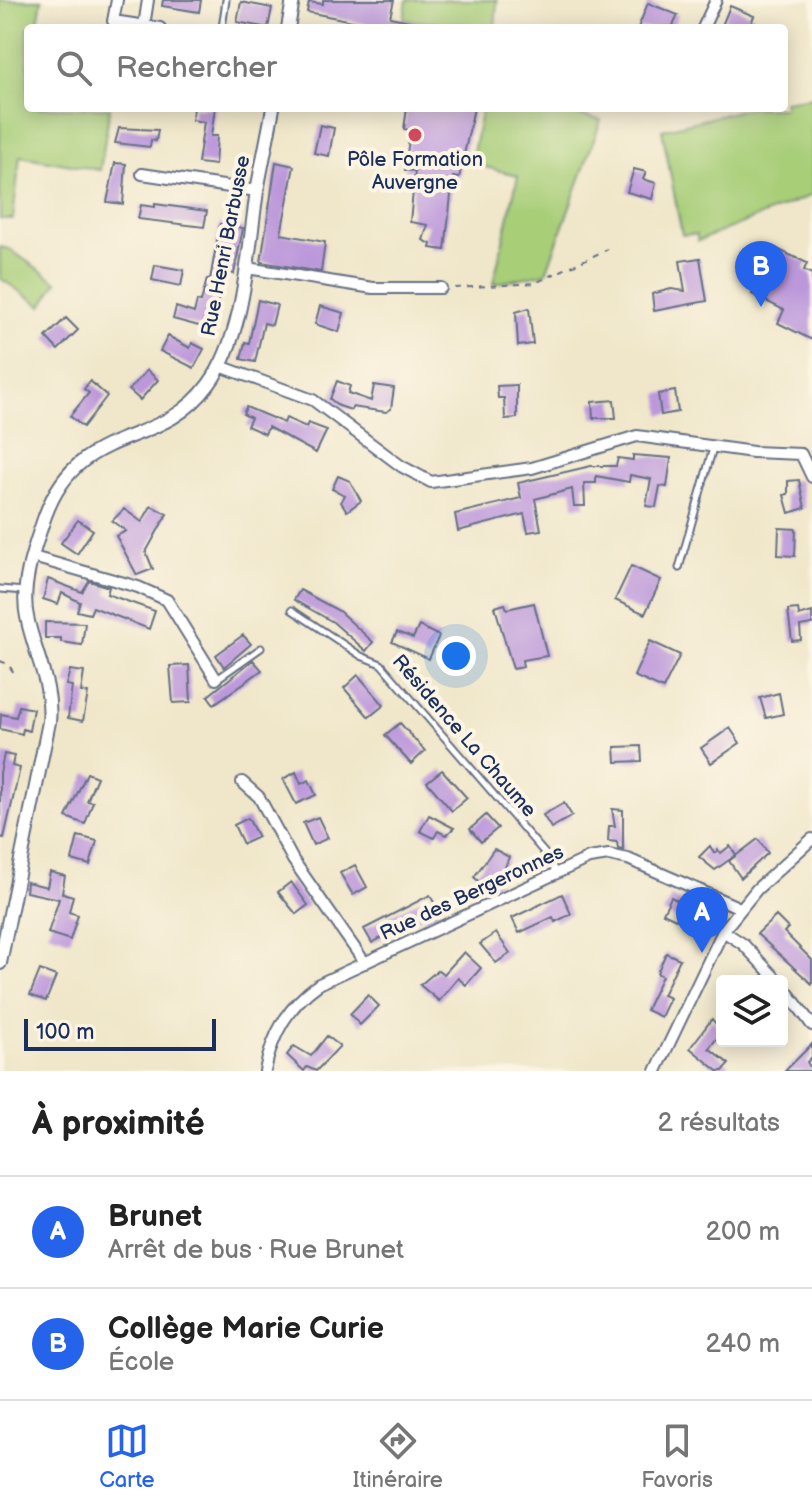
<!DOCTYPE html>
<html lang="fr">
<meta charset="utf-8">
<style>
:root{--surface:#fff;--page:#f2f2f2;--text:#222;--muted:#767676;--line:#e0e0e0;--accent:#2563eb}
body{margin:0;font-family:"Balsamiq Sans",sans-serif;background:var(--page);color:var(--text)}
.controls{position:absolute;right:24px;bottom:24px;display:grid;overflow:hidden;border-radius:8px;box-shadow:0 4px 20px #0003}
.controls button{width:72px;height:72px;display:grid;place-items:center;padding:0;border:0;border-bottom:2px solid var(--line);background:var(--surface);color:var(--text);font:40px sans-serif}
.scale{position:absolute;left:24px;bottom:20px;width:192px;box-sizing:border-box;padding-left:8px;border:4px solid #1b2f5e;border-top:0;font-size:22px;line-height:28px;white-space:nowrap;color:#1b2f5e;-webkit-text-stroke:6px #fcf5e5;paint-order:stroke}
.you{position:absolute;left:456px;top:656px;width:28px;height:28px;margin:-20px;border:6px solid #fff;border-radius:50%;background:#1a73e8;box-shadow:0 0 0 12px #1a73e833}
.badge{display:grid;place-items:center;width:52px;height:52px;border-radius:50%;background:var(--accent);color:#fff;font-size:26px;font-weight:700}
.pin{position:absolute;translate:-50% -66px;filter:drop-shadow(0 2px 4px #0008)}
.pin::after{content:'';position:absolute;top:42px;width:28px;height:24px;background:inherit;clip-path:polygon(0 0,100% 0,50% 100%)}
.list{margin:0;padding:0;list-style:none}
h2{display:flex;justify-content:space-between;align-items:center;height:104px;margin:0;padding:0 32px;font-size:34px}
h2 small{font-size:26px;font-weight:400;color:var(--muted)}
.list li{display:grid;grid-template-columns:52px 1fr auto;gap:24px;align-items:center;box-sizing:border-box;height:112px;padding:0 32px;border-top:2px solid var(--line)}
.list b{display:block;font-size:30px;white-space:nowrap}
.list p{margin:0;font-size:26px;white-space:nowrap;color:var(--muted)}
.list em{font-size:26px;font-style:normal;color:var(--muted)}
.icon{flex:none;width:44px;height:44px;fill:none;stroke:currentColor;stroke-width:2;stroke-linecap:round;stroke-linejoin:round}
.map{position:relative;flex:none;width:812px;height:1071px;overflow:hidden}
.search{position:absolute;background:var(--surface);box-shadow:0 4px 20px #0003;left:24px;right:24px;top:24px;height:88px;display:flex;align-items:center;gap:20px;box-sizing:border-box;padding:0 28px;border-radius:8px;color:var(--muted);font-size:30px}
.sheet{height:328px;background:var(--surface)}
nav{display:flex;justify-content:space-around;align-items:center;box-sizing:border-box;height:112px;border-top:2px solid var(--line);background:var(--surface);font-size:22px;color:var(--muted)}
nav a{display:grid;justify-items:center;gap:4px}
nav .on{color:var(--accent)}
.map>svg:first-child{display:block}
.green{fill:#a8ce78;stroke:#627e6b;stroke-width:2}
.building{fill:#bc98db}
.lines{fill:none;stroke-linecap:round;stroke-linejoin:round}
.service-casing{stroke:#666f84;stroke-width:9}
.minor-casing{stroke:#666f84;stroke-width:14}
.tertiary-casing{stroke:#666f84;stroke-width:16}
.path{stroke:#666f84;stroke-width:2;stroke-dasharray:6 6;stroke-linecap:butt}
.service{stroke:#fff;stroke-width:5}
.minor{stroke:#fff;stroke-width:10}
.tertiary{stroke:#fff;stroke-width:12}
.poi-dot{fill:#d1495b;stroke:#fcf5e5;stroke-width:3}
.labels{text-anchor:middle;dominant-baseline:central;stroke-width:8;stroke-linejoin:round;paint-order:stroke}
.poi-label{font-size:20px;fill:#1b2f5e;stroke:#fcf5e5}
.street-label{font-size:20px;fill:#1b2f5e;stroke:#fcf5e5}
</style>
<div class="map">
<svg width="812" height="1071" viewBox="0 0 812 1071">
<rect width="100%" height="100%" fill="#fcf5e5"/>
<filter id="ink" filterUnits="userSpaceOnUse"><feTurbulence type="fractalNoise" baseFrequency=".0125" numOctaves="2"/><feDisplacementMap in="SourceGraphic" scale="16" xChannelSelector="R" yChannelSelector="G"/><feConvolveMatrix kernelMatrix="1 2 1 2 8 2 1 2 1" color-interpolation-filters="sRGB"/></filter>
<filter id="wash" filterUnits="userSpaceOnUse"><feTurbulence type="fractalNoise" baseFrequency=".006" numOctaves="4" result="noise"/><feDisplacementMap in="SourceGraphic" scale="32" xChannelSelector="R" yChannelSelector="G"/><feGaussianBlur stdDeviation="1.8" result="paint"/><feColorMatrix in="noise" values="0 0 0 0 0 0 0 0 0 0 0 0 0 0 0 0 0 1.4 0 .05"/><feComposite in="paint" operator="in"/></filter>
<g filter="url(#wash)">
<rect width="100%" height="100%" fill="#f0e7ca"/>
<path class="green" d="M0,0H42L37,28H28V108H110L100,170L20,156L13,219H0Z
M407,0H497L495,28L404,20Z
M812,97V195L698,241L696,234L682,235L662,130L749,108H784V101Z
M482,108H546L601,120L546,273L493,284L518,176L471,163Z
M0,247L9,249L57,282L42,306L0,278Z"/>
<g id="blocks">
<path class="building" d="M163,0H201L199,12L162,6Z
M323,0H394L390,17L419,23L418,28H387L307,12L309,2L323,4Z
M241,2L272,8L268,28L237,22Z
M648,3L678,15L672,28H638Z
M730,6L754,16L749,28H721Z
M194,108H215L211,136H217L215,165L198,163L204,122L192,120Z
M407,108H474L459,178L453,177L445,250L430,248L431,244L423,240L428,225L410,222L415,171L405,170L410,130L404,129Z
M320,125L334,128L329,156L314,153Z
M119,128L158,130L156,141L151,140L150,147L115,143Z
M276,162L294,166L281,234L325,242L321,272L261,262Z
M115,163L126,164L123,204L107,202Z
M634,169L646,172L643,179L656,183L652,199L627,192Z
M155,204L207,211L204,227L138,219L141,205L155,207Z
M220,224L243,228L234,274L226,273L210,329L173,319L176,307L194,313L197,301L201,302L207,279L210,280Z
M775,248L807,263L804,270L812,274V340L778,323L784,310L752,294Z
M700,258L707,301L654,311L652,294L671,289L685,291L680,261Z
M155,265L184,270L181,286L152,280Z
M258,300L277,305L272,325L264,323L255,362L241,359L245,342L249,343Z
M320,306L344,313L339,332L315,324Z
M529,308L533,344L518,346L516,312Z
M66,318L78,330L58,350L46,337Z
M168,336L190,348L192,343L204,349L194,368L160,351Z
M147,370L158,380L140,400L129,390Z
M90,381L107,396L83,427L70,416L89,393L84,389Z
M337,381L350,386L348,393L371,401L374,385L394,388L391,409L386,412L352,407L351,410L339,406L330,399Z
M517,385V418L505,419L504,398H498L497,386Z
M675,391L678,412L661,415L658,394Z
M614,400L616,418H593L592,402Z
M246,407L284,423L286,418L306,427L308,423L327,430L316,453L268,427L265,434L247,426L251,418L243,414Z
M633,455L671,458L667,487L660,486L656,507L646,506L651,479L630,475L629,482L596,476V483H584L585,506H574L572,489L535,499L541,530L528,532L524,514L458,531L455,514L521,498L518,483L591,466H616L618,458L633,460Z
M338,476L350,481L361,501L347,511L341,502L345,495L332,489Z
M799,480L805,508L789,513L784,495L788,494V481Z
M151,506L167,514L146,552L153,569L137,575L116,536L126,531L112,521L124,509L142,522Z
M78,520L93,530L77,554L61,543Z
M779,528L796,529L795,556L778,555Z
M631,566L661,580L645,614L615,600Z
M48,579L82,592L89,581L109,587L107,594L155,611L149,629L93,607L90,614L77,611L80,602L62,593L58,604L43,599Z
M300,590L339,611L373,642L366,651L333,622L294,600Z
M534,603L547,656L522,660L523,667L513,669L495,607L505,604L507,609Z
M798,609L799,616L812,612V624L800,626L801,640L792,641L788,610Z
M45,622L85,623L82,645L61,642V638H45Z
M419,626L439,636L429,659L392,642L397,632L413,638Z
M243,635L251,644L224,667L216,655Z
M650,641L680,655L663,689L634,676Z
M253,660L262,670L214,704L208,696Z
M189,665L191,702L173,703L170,666Z
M70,670L84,672L81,692L88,693L83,721L68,718L72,686L66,685Z
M358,675L384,705L369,717L344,688Z
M779,693L783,714L766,718L760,698Z
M19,706L33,709L29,731L23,729L22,734L0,729L1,714L16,717Z
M400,723L425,751L411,764L385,735Z
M730,728L740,743L711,763L701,748Z
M641,746L642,761L616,762L615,747Z
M4,754L14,756L12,766L20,768L4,838L0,837V773Z
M442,770L467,798L452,811L427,782Z
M296,772L301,784L309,780L316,795L296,804L283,779Z
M87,773L97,777L87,801L93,802L85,824L66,817Z
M564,803L572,816L551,828L543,815Z
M612,809L623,810V850L618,849L617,842L608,841L609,826H615Z
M429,815L446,824L454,828L446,835L438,831L434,838L420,831Z
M486,815L498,828L481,842L470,829Z
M318,817L328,838L313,845L303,823Z
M248,818L258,837L243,844L234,825Z
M78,836L97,841L90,865L72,860Z
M758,839L768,853L741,878L729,861Z
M710,846L714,853L718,850L721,853L730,846L736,855L715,870L699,857Z
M494,849L509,857L500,880L490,892L474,877Z
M355,865L367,887L353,895L340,873Z
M50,872L65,876L62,893L73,896L69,912L78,915L70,940L48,933L59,899L26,892L27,882L47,887Z
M291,882L308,905L296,914L278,892Z
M562,894L571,914L555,922L553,917L519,933L512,918Z
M430,895L439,912L425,919L423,915L372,943L364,929Z
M671,897L706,915L699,930L663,913Z
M776,916L788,928L784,932L812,960V984L757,934Z
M496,933L510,953L496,963L480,944Z
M464,952L481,968L466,985L458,978L439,1001L420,985L438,970L444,974Z
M666,953L680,959L663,995L670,998L661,1017L646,1010L662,976L657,973Z
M40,970L56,976L46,1001L30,995Z
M368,995L379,1006L360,1025L350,1014Z
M712,1019L722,1032L709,1048L729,1064L723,1071H718L690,1048Z
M327,1036L340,1046L316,1071L307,1067L304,1071L287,1055L294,1046L311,1056Z
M812,1044V1057L807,1062L812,1071H785Z"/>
</g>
</g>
<g filter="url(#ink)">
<use href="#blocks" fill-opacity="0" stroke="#666f84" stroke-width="2"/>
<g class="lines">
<defs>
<path id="service" d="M222,28L226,0
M679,568L713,448
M0,589L25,591
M292,610L361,656L381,664L548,857L556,873
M217,679L261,648"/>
<path id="minor" d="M117,0L113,21L160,28
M144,26L148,0
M703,28L716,0
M142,174L257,191
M247,268L373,288H441
M220,366L313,400L401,466L431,482L532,468L637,436L753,452L801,454L812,477
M33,557L138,587L167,600L216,679
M242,782L259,797L293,860L365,963
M723,931L743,944L778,981
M782,985L812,1025
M265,1071C272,1034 288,1006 319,984L589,858L609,855L628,859L740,908
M656,1071L723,931L757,889L812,839"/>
<path id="tertiary" d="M288,28L293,0
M0,963L49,722C53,685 34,653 27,617C20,584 35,546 45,516C80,420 159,453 209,384C245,335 248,250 257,191C262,164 268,136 273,108"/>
</defs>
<use href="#service" class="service-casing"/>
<use href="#minor" class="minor-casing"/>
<use href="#tertiary" class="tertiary-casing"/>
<path class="path" d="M455,288L535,283L608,249
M0,661L8,664L16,676"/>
<use href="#service" class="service"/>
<use href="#minor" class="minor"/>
<use href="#tertiary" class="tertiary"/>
</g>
</g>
<circle class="poi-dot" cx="415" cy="135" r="8"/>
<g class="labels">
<g class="poi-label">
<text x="415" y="160">Pôle Formation<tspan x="415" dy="23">Auvergne</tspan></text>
</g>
<g class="street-label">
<text transform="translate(226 246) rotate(-79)">Rue Henri Barbusse</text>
<text transform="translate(464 736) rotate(49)">Résidence La Chaume</text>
<text transform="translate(472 893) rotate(-25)">Rue des Bergeronnes</text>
</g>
</g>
</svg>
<div class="controls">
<button><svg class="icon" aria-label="layers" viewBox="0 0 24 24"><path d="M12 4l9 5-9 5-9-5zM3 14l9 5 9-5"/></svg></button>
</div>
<div class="scale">100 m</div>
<div class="you"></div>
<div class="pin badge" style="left:702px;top:953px">A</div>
<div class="pin badge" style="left:761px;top:307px">B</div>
<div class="search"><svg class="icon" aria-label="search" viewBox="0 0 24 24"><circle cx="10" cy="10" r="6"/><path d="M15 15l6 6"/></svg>Rechercher</div>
</div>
<section class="sheet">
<h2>À proximité<small>2 résultats</small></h2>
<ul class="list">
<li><span class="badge">A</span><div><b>Brunet</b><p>Arrêt de bus · Rue Brunet</p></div><em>200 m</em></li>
<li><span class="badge">B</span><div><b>Collège Marie Curie</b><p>École</p></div><em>240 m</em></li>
</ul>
</section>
<nav>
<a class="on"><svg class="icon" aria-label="map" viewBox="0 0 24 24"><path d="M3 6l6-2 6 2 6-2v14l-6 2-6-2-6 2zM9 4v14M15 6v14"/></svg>Carte</a>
<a><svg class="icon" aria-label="directions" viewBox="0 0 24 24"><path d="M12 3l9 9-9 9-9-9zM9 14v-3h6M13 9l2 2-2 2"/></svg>Itinéraire</a>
<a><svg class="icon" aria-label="saved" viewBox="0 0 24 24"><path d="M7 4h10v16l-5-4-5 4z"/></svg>Favoris</a>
</nav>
